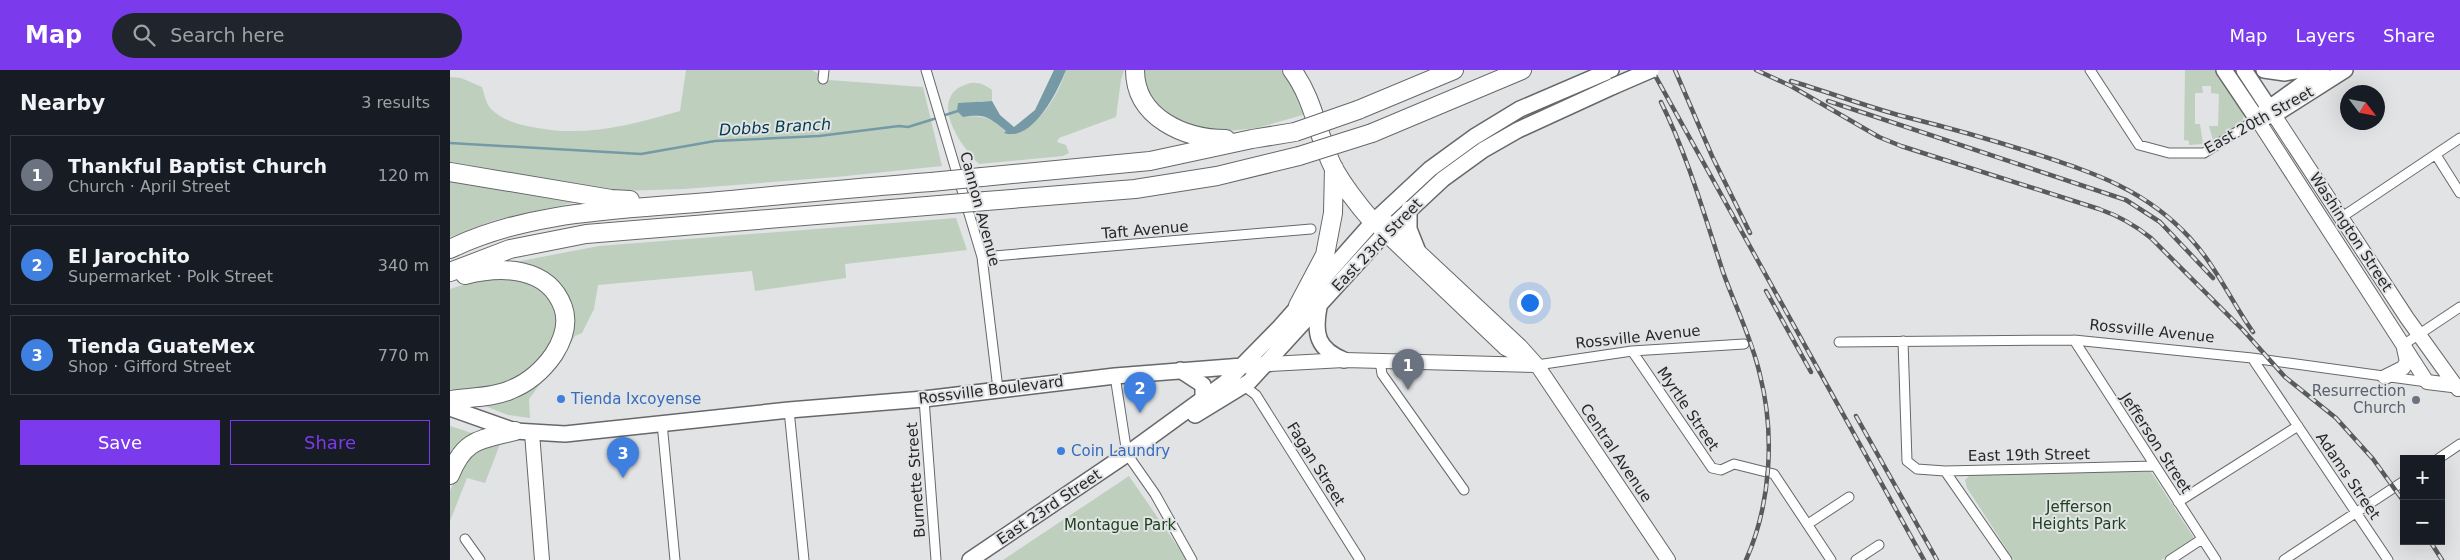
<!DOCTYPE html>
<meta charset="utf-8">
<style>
:root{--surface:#171b24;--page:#20242c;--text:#f1f3f6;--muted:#9ea1a6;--line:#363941;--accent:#7c3aed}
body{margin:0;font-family:"DejaVu Sans",sans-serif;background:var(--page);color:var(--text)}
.controls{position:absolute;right:15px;bottom:15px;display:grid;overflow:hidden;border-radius:0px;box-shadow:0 5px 20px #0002}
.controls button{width:45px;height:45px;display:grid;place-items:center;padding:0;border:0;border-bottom:1px solid var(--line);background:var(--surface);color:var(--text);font:25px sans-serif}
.compass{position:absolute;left:1890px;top:15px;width:45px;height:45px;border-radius:50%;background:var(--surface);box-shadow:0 5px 20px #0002;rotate:122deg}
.you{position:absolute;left:1079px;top:232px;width:18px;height:18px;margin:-12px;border:4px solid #fff;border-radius:50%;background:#1a73e8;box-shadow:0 0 0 8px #1a73e833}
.badge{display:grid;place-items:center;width:32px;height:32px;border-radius:50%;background:var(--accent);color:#fff;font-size:16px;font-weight:700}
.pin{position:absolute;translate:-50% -41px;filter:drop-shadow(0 1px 2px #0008)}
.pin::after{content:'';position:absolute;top:26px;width:18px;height:15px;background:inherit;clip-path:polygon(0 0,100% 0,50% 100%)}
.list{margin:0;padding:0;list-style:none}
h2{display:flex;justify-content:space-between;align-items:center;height:65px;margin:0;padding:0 20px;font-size:21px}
h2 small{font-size:16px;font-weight:400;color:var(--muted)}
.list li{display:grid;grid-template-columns:32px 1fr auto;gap:15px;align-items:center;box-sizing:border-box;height:80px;margin:0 10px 10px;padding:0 10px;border:1px solid var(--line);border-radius:0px}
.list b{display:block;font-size:19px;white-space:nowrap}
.list p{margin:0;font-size:16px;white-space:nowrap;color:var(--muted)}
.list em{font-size:16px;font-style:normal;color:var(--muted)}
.actions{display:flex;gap:10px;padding:15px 20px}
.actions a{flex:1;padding:11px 0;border:1px solid var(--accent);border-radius:0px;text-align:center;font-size:18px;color:var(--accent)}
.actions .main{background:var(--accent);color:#fff}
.icon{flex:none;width:28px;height:28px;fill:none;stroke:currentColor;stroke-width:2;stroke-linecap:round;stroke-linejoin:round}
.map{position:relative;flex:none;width:2010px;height:490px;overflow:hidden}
header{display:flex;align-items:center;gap:30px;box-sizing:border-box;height:70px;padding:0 25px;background:var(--accent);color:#fff}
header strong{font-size:24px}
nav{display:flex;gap:28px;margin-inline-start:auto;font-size:18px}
.search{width:350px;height:45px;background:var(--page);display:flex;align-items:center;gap:12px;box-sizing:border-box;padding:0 18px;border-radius:28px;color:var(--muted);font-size:19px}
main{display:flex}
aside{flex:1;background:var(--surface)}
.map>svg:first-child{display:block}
.green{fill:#becfbe}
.water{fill:#759aa6}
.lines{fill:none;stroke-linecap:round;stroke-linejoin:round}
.stream{stroke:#759aa6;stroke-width:2.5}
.street-casing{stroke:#66686a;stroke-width:11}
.secondary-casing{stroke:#66686a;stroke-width:16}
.primary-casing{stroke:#66686a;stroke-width:18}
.highway-casing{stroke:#66686a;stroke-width:20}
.street{stroke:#fff;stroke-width:9}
.secondary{stroke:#fff;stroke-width:14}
.primary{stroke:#fff;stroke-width:15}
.highway{stroke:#fff;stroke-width:18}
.rail-casing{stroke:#585a5b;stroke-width:4.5}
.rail{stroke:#e1e3e5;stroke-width:2.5;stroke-dasharray:8;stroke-linecap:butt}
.primary-bridge-casing{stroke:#66686a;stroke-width:18;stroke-linecap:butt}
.highway-bridge-casing{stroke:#66686a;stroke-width:20;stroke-linecap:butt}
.primary-bridge{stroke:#fff;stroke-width:15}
.highway-bridge{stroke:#fff;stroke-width:18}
.shop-dot{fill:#3f7fe0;stroke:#e1e3e5;stroke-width:2}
.worship-dot{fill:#6b7280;stroke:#e1e3e5;stroke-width:2}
.labels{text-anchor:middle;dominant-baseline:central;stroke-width:4;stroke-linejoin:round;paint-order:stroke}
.street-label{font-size:15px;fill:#262728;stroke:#e1e3e5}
.worship-label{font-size:15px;fill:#5b616d;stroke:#e1e3e5;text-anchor:end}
.shop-label{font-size:15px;fill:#366cbe;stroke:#e1e3e5;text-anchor:start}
.park-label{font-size:15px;fill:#1d421e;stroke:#e1e3e5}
.water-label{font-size:16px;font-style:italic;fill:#023c4c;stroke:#e1e3e5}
</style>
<header>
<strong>Map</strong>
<div class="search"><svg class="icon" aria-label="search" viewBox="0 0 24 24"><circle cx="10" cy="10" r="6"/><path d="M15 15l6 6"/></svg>Search here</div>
<nav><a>Map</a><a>Layers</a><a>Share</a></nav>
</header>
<main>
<aside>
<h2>Nearby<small>3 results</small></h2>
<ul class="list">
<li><span class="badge" style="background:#6b7280">1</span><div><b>Thankful Baptist Church</b><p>Church · April Street</p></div><em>120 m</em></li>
<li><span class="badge" style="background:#3f7fe0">2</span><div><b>El Jarochito</b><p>Supermarket · Polk Street</p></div><em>340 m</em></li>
<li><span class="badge" style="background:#3f7fe0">3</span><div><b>Tienda GuateMex</b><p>Shop · Gifford Street</p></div><em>770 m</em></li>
</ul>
<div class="actions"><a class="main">Save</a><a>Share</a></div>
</aside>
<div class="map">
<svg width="2010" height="490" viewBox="0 0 2010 490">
<rect width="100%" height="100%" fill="#e1e3e5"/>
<path class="green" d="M236,0H362L379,10L473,17L492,96L386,107L234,119L170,121L0,98V7L11,8L32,17C34,23 36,34 41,39C52,50 67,54 82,57C135,68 180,55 230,41Z
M616,0H674L671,10L666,47L609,68L607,72L616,75L619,83L613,86L529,94C510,76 477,27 517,14C526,11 534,14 542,20V31H530L513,47C533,44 549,50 562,65C589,56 608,27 616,0Z
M694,0H831L850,28L856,44L807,58L778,61L743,59L706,37L695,14Z
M1735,0H1765L1793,41C1798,57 1774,64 1763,70L1759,56H1768L1769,24L1761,23V16H1752L1753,23H1745V54H1750L1753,74L1739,75V71L1734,70Z
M0,108L131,131L45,150L0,167Z
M506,148L517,180L395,194L396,208L305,221L302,201L148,215L144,239L132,263L125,266L79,329L80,348L58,345L22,331L94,303L115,226L60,193L149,176Z
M59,206C69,209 85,211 92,218C129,252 91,298 57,315C45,321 13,322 0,319V219L35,208Z
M0,356L31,366L0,389Z
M42,374H50L35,413L17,408L0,451V421L9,399L21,382Z
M1630,401L1701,402L1744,468L1711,490H1564L1517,418L1515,410L1522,403Z
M679,406L737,490H553Z"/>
<path class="water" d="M604,0H616C608,21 582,73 554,63L557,60C538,49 538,43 513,47L507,41L508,33L542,31L550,45L564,57L585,40Z"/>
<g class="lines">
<path class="stream" d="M492,46L511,40
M541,47L558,61
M0,73L191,84L265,71L369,66L449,56L458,57L487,48"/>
<defs>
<path id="street" d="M476,0L532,187L548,319
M1640,0L1689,75L1719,83H1754L1807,49
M373,9L374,0
M1986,85L2010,123
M1892,147L2010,68
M532,187L861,159
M1624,270L1766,490
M1453,271L1457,391L1467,399L1495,401L1705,396
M1389,272L1624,270L1802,288L1977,312
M1953,275L2010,237
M1182,281L1262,398L1271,400L1284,394L1324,404L1381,490
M1802,288L1938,490
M930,291L932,304L1014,420
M1087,295L1182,281L1294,274
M665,306L677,384L705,424L742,490
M794,316L806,325L910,490
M474,329L486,490
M339,340L354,490
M212,353L225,490
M1988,389L2010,374
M1495,401L1557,490
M1728,432L1848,356
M1358,454L1399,427
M15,469L30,490
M1406,490L1429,475
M1720,490L1752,469
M1834,490L1954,411"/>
<path id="secondary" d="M1824,45L1957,248L2008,319
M1807,49L1977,312L2010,316
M934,149L1070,276L1087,295L1218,490
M927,156L1055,278L1079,290
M818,294L894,290L1087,295
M1935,307L1953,298L1957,292L1954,278
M82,363L92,490"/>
<path id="primary" d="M1774,0L1807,49
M1794,0L1823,44
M1814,0L1835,3L1851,0
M1815,41L1872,0
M1807,49L1824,45L1895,0
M959,139V159L967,179
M869,237C864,264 867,279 894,290
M730,300L753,315V329
M0,338L65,361L115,364L339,340L474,329L665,306L818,294
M745,345L799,312L934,164L993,109L1033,80L1068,60L1164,16
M520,490L677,384L776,312L830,257L923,152L980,99L1024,67L1070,39L1161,0"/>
<path id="highway" d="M685,0C685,48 735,69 776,69
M842,0C865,31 867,66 884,99C895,118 909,136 923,152
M908,40L1004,0
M922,63L1072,0
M0,102L161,129L180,130
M532,107L700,91L802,69L845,62
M536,131L685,119L767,106L849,86
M0,179C76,142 163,140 246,133C324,126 402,118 481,112
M0,202L60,179L136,164L489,135
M848,236L875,185L883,143L884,98
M0,330C20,327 42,328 60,320C78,313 93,300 104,284C113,270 119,254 113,237C98,196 51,196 15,205
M0,405C15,368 30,370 65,361"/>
</defs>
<use href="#street" class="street-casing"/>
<use href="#secondary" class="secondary-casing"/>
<use href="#primary" class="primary-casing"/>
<use href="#highway" class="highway-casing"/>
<use href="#street" class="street"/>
<use href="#secondary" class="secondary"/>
<use href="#primary" class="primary"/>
<use href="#highway" class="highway"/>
<defs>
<path id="rail" d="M1202,0L1474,490
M1225,0L1262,86L1300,163
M1306,0L1341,16L1429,67L1451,76L1649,139C1669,146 1685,155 1701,168L1793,260L1835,307L1886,348L1923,389L1954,432
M1341,11C1378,22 1415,36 1452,46C1496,57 1539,69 1583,83C1644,103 1695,119 1740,168C1766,196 1781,231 1803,262
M1378,31L1676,130L1710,152L1763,208
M1211,32C1238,87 1254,144 1273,202C1285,236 1302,269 1310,305C1325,364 1321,434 1296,490
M1316,221L1361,302
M1406,346L1487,490
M1980,471L1992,490"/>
</defs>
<use href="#rail" class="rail-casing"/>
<use href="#rail" class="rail"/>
<defs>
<path id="primary-bridge" d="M1164,16L1201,0"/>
<path id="highway-bridge" d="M845,62L908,40
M849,86L922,63
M481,112L532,107
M489,135L536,131"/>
</defs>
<use href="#primary-bridge" class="primary-bridge-casing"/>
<use href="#highway-bridge" class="highway-bridge-casing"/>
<use href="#primary-bridge" class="primary-bridge"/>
<use href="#highway-bridge" class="highway-bridge"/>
</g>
<g class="shop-dot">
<circle cx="111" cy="329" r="5"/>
<circle cx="611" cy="381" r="5"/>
</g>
<circle class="worship-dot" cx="1966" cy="330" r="5"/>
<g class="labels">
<g class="street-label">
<text transform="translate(1809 50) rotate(-29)">East 20th Street</text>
<text transform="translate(530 139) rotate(75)">Cannon Avenue</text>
<text transform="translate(695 160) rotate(-5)">Taft Avenue</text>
<text transform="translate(1901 162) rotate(57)">Washington Street</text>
<text transform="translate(927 175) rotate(-46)">East 23rd Street</text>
<text transform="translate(1702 261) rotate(6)">Rossville Avenue</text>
<text transform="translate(1188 267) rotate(-6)">Rossville Avenue</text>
<text transform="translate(541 320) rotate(-7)">Rossville Boulevard</text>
<text transform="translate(1238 339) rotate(56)">Myrtle Street</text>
<text transform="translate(1706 373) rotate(57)">Jefferson Street</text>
<text transform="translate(1166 383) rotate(56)">Central Avenue</text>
<text transform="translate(1579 385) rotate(-1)">East 19th Street</text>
<text transform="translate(866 394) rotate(58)">Fagan Street</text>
<text transform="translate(1898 406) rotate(56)">Adams Street</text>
<text transform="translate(466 410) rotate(-94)">Burnette Street</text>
<text transform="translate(599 437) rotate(-34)">East 23rd Street</text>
</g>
<g class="worship-label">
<text x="1956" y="321">Resurrection<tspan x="1956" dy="17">Church</tspan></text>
</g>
<g class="shop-label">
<text x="121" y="329">Tienda Ixcoyense</text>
<text x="621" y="381">Coin Laundry</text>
</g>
<g class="park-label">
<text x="1629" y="437">Jefferson<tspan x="1629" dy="17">Heights Park</tspan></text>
<text x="670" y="455">Montague Park</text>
</g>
<g class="water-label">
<text transform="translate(325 57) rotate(-3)">Dobbs Branch</text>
</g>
</g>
</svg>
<div class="controls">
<button>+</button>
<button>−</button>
</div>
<svg class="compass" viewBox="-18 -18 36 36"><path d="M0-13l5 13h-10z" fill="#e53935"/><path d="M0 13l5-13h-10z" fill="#9ea1a6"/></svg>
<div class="you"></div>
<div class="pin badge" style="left:958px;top:320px;background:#6b7280">1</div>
<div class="pin badge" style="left:690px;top:343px;background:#3f7fe0">2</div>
<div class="pin badge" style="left:173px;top:408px;background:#3f7fe0">3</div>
</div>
</main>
